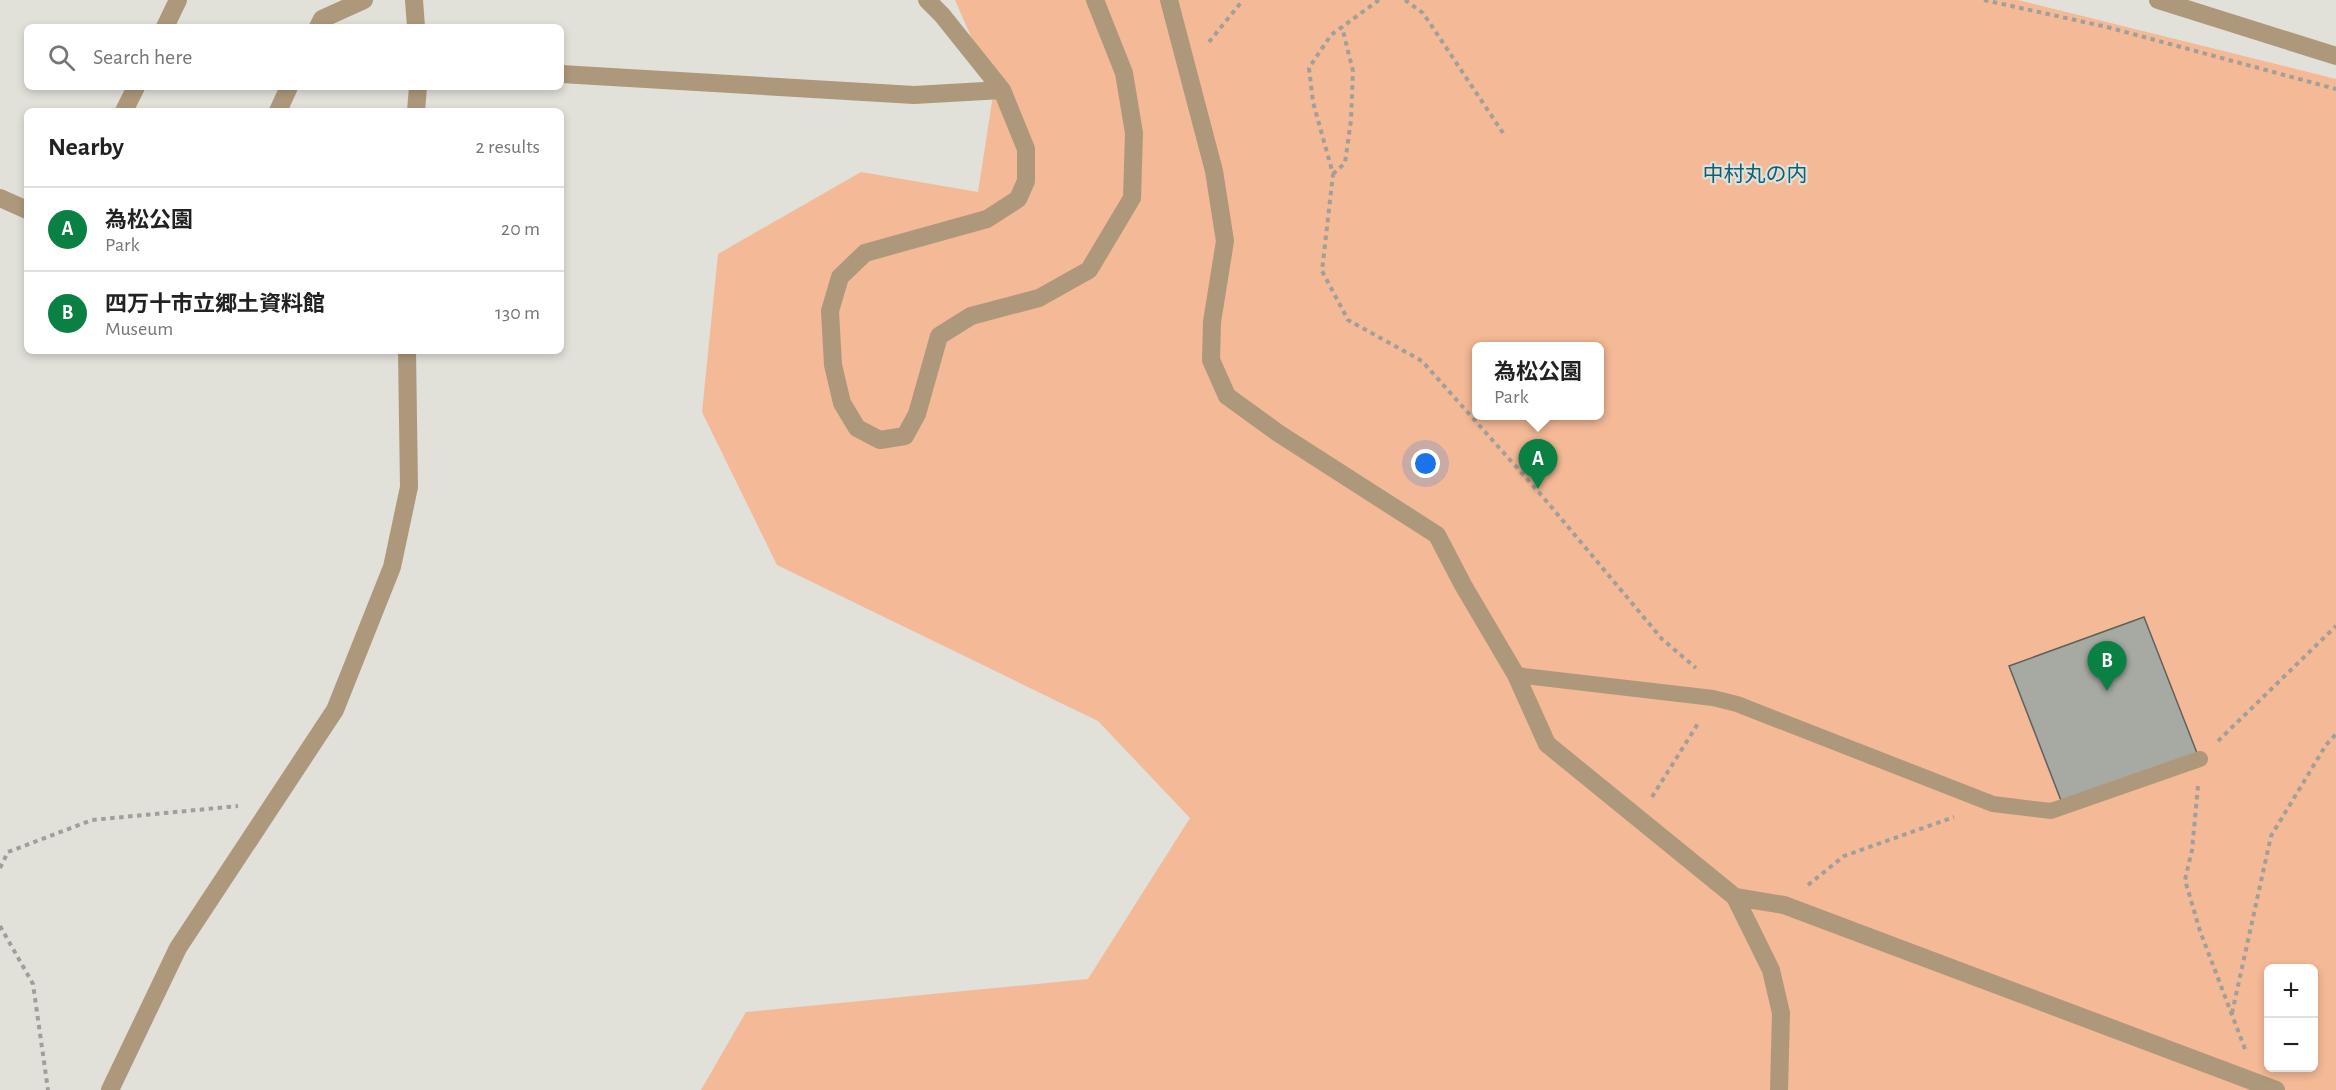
<!DOCTYPE html>
<meta charset="utf-8">
<style>
:root{--surface:#fff;--page:#f2f2f2;--text:#222;--muted:#767676;--line:#e0e0e0;--accent:#0b8043}
body{margin:0;font-family:"Alegreya Sans","Noto Sans JP",sans-serif;background:var(--page);color:var(--text)}
.controls{position:absolute;right:18px;bottom:18px;display:grid;overflow:hidden;border-radius:9px;box-shadow:0 3px 9px #0003}
.controls button{width:54px;height:54px;display:grid;place-items:center;padding:0;border:0;border-bottom:2px solid var(--line);background:var(--surface);color:var(--text);font:30px sans-serif}
.you{position:absolute;left:1426px;top:464px;width:21px;height:21px;margin:-15px;border:4px solid #fff;border-radius:50%;background:#1a73e8;box-shadow:0 0 0 9px #1a73e833}
.badge{display:grid;place-items:center;width:39px;height:39px;border-radius:50%;background:var(--accent);color:#fff;font-size:20px;font-weight:700}
.pin{position:absolute;translate:-50% -50px;filter:drop-shadow(0 2px 3px #0008)}
.pin::after{content:'';position:absolute;top:32px;width:21px;height:18px;background:inherit;clip-path:polygon(0 0,100% 0,50% 100%)}
.popup{position:absolute;left:1472px;top:342px;width:132px;height:78px;box-sizing:border-box;display:grid;place-content:center;border-radius:9px;background:var(--surface);filter:drop-shadow(0 2px 4px #0005);font-size:20px;white-space:nowrap;color:var(--muted)}
.popup b{font-size:22px;color:var(--text)}
.popup::after{content:'';position:absolute;left:50%;top:100%;margin-left:-12px;border:12px solid transparent;border-top-color:var(--surface)}
.list{margin:0;padding:0;list-style:none}
h2{display:flex;justify-content:space-between;align-items:center;height:78px;margin:0;padding:0 24px;font-size:26px}
h2 small{font-size:20px;font-weight:400;color:var(--muted)}
.list li{display:grid;grid-template-columns:39px 1fr auto;gap:18px;align-items:center;box-sizing:border-box;height:84px;padding:0 24px;border-top:2px solid var(--line)}
.list b{display:block;font-size:22px;white-space:nowrap}
.list p{margin:0;font-size:20px;white-space:nowrap;color:var(--muted)}
.list em{font-size:20px;font-style:normal;color:var(--muted)}
.icon{flex:none;width:33px;height:33px;fill:none;stroke:currentColor;stroke-width:2;stroke-linecap:round;stroke-linejoin:round}
.map{position:relative;flex:none;width:2336px;height:1090px;overflow:hidden}
.search{position:absolute;background:var(--surface);box-shadow:0 3px 9px #0003;left:24px;top:24px;width:540px;height:66px;display:flex;align-items:center;gap:15px;box-sizing:border-box;padding:0 21px;border-radius:9px;color:var(--muted);font-size:22px}
.panel{position:absolute;background:var(--surface);box-shadow:0 3px 9px #0003;left:24px;top:108px;width:540px;height:246px;border-radius:9px}
.map>svg:first-child{display:block}
.green{fill:#f4b996;fill-rule:evenodd}
.building{fill:#a7a9a3;stroke:#5f615b;stroke-width:1.5}
.lines{fill:none;stroke-linecap:round;stroke-linejoin:round}
.path{stroke:#a09f9a;stroke-width:4;stroke-dasharray:4.5 4.5;stroke-linecap:butt}
.service{stroke:#ad987b;stroke-width:16}
.minor{stroke:#ad987b;stroke-width:18}
.tertiary{stroke:#ad987b;stroke-width:18}
.labels{text-anchor:middle;dominant-baseline:central;stroke-width:4.5;stroke-linejoin:round;paint-order:stroke}
.quarter-label{font-size:21px;fill:#0b6076;stroke:#e1e0d9}
</style>
<div class="map">
<svg width="2336" height="1090" viewBox="0 0 2336 1090">
<rect width="100%" height="100%" fill="#e1e0d9"/>
<path class="green" d="M955,0H2018L2336,79V1090H701L746,1012L1088,979L1190,818L1098,721L777,565L702,412L718,254L861,172L978,192L994,89ZM1476,346H1600V416H1476ZM2268,968H2314V1068H2268Z"/>
<path class="building" d="M2144,617L2197,753L2062,803L2009,666Z"/>
<g class="lines">
<path class="path" d="M1379,0L1331,35L1309,68L1313,102L1333,174L1322,271L1348,320L1422,361L1543,497L1662,639L1696,668
M1405,0L1423,13L1503,133
M1984,0L2107,27L2336,89
M1209,42L1243,0
M1333,174L1345,163L1351,120L1353,71L1342,27
M2218,741L2336,626
M2198,786L2192,850L2185,880L2200,931L2245,1049
M1652,797L1699,722
M0,868L8,852L92,820L238,806
M1808,885L1844,856L1954,817
M0,926L33,984L48,1090
M2232,1013L2271,836L2326,745L2336,734"/>
<path class="service" d="M1516,675L1713,698L1737,704L1993,804L2051,811L2200,759"/>
<path class="minor" d="M927,0L942,15L1002,90L1026,149V181L1018,199L987,219L865,253L840,277L830,311L833,365L842,403L857,428L880,440L905,436L917,414L939,336L971,316L1039,298L1089,270L1132,198L1134,133L1124,73L1095,0
M1169,0L1214,171L1225,241L1212,322L1211,360L1227,396L1278,433L1437,535L1463,585L1516,675L1547,744L1735,897L1784,905L2276,1090
M2158,0L2336,56
M165,27L178,0
M318,27L322,19L364,0
M561,74L914,95L1002,90
M124,111L136,87
M278,111L289,87
M0,198L27,210
M1735,897L1771,970L1781,1013L1779,1090"/>
<path class="tertiary" d="M414,0L416,27
M416,111L418,87
M110,1090L178,948L335,710L392,567L409,487L407,351"/>
</g>
<g class="labels">
<g class="quarter-label">
<text x="1755" y="174">中村丸の内</text>
</g>
</g>
</svg>
<div class="controls">
<button>+</button>
<button>−</button>
</div>
<div class="you"></div>
<div class="pin badge" style="left:1538px;top:489px">A</div>
<div class="popup"><b>為松公園</b>Park</div>
<div class="pin badge" style="left:2107px;top:691px">B</div>
<div class="search"><svg class="icon" aria-label="search" viewBox="0 0 24 24"><circle cx="10" cy="10" r="6"/><path d="M15 15l6 6"/></svg>Search here</div>
<section class="panel">
<h2>Nearby<small>2 results</small></h2>
<ul class="list">
<li><span class="badge">A</span><div><b>為松公園</b><p>Park</p></div><em>20 m</em></li>
<li><span class="badge">B</span><div><b>四万十市立郷土資料館</b><p>Museum</p></div><em>130 m</em></li>
</ul>
</section>
</div>
